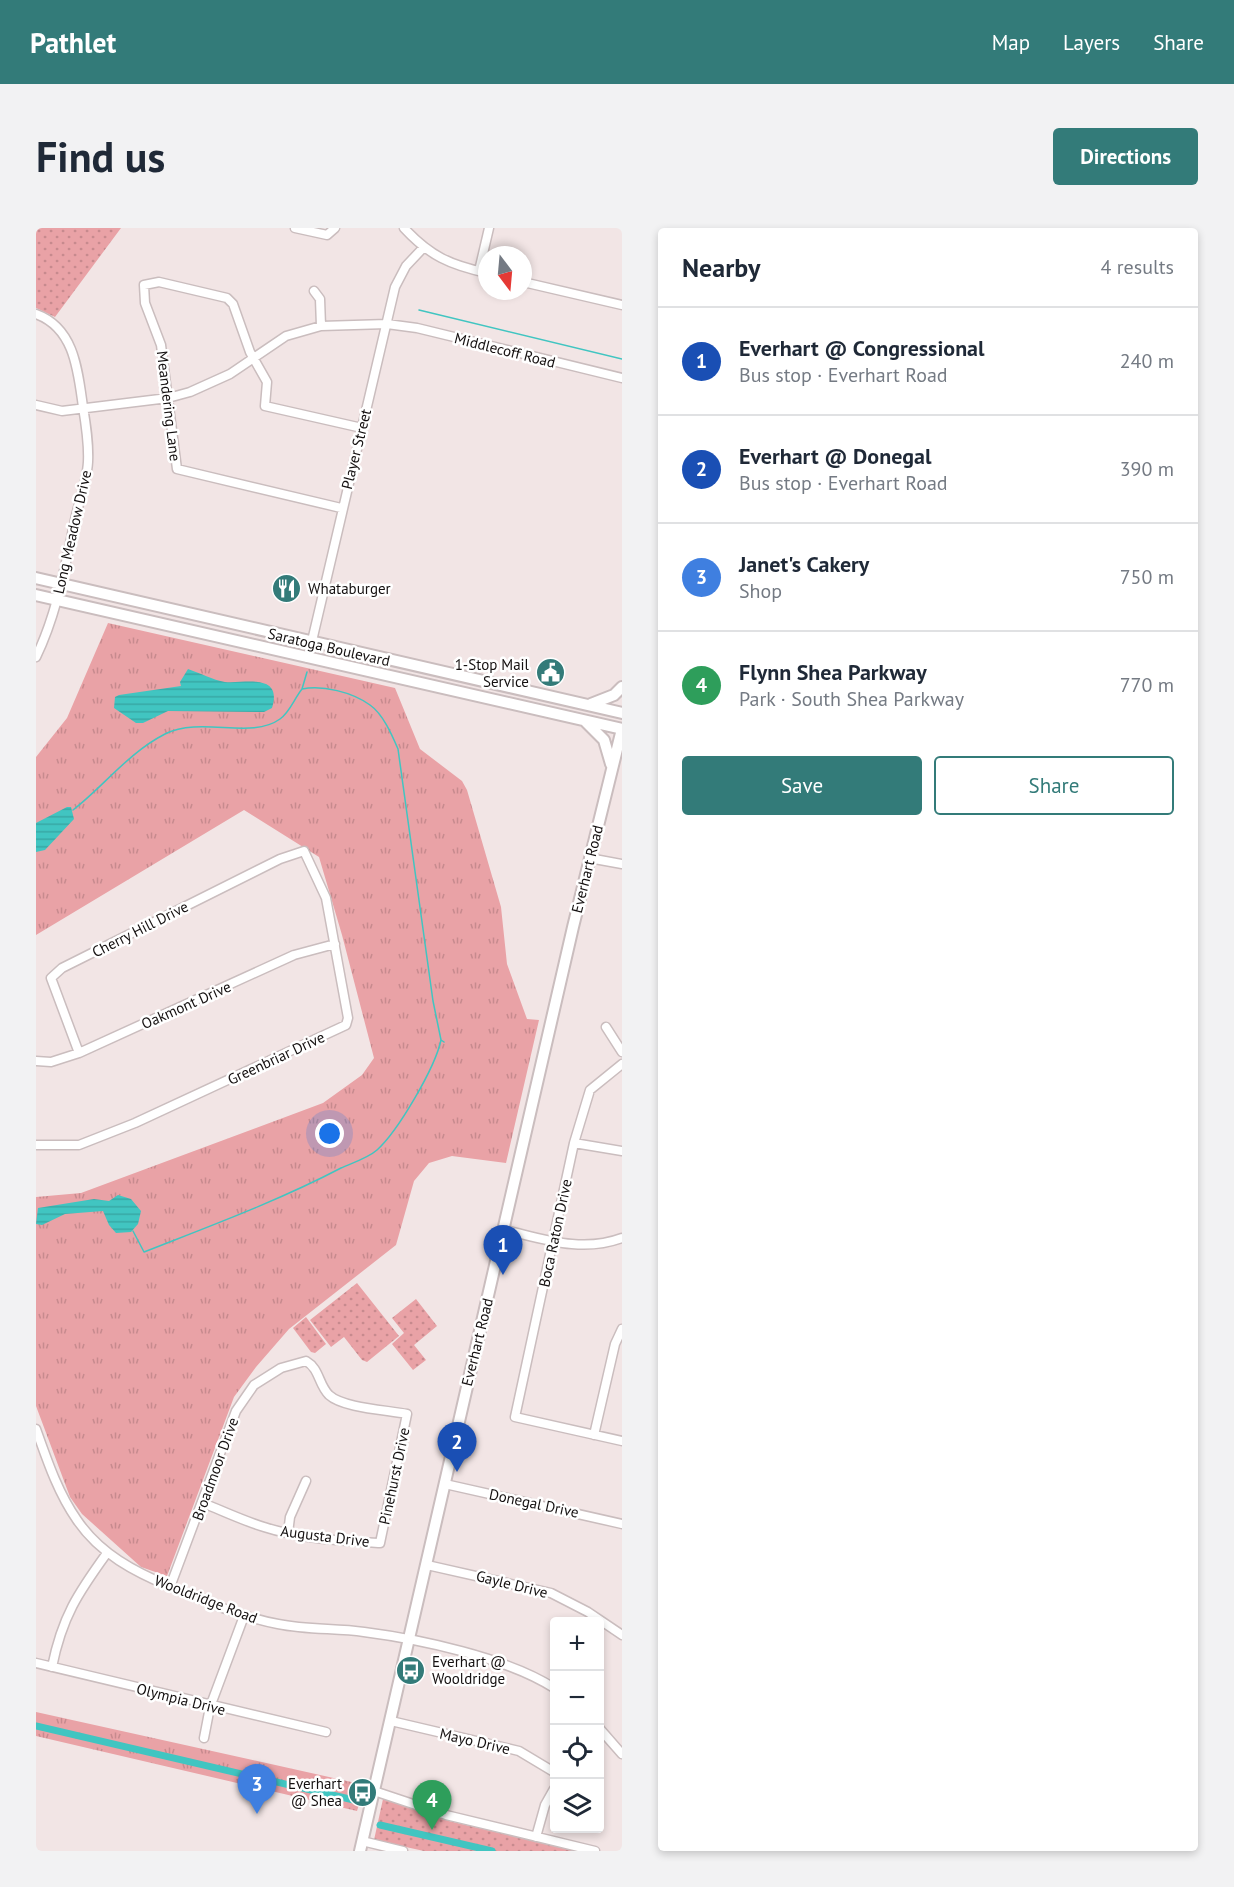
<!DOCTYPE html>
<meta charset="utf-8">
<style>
:root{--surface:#fff;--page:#f2f2f3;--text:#1f2937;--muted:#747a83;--line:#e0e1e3;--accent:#337b79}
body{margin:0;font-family:"PT Sans",sans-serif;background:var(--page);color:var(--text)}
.controls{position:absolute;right:18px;bottom:18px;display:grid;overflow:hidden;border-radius:6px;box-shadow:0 3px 9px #0003}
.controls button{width:54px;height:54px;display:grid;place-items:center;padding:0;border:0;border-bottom:2px solid var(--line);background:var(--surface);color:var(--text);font:30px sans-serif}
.compass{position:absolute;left:442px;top:18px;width:54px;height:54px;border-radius:50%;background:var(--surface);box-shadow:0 3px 9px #0003;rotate:164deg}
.you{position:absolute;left:294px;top:906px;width:21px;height:21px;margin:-15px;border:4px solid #fff;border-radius:50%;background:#1a73e8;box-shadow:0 0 0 9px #1a73e833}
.badge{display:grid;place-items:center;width:39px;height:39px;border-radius:50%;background:var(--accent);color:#fff;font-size:20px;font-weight:700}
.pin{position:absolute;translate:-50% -50px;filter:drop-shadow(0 2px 3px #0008)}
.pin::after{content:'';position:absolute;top:32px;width:21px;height:18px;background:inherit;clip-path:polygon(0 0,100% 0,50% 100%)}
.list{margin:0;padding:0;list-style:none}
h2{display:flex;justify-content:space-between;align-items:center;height:78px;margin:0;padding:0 24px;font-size:26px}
h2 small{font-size:20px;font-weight:400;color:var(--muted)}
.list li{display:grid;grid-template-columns:39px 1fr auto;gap:18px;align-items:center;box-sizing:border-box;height:108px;padding:0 24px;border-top:2px solid var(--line)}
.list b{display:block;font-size:22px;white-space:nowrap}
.list p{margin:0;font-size:20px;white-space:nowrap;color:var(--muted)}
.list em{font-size:20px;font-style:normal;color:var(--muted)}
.actions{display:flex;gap:12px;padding:18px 24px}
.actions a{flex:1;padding:14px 0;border:2px solid var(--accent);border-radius:6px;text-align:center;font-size:21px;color:var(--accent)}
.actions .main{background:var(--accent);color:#fff}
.icon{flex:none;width:33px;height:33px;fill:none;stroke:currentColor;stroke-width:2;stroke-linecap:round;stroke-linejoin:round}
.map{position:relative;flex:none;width:586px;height:1623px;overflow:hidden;border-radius:6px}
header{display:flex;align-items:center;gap:36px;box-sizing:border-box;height:84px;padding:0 30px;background:var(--accent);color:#fff}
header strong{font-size:28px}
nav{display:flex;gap:33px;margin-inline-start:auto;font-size:21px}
.intro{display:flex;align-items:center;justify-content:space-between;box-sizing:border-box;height:144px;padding:0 36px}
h1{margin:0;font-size:42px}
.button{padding:15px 27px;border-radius:6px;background:var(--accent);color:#fff;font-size:21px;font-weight:700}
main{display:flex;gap:36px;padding:0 36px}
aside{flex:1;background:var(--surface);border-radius:6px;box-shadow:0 3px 9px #0003}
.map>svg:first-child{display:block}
.grass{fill:url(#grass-tufts)}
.park{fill:url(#park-dots)}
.water{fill:url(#water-rules)}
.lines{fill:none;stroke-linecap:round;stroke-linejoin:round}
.stream{stroke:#41c5c1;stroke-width:1.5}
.canal{stroke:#41c5c1;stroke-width:7}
.minor-casing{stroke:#cabdbe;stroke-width:11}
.major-casing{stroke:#cabdbe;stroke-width:14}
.minor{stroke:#fff;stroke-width:8}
.major{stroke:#fff;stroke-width:10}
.labels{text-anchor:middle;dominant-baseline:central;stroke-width:5;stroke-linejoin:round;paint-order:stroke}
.street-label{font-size:15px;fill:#141010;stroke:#fff}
.poi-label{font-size:15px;fill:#141010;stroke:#fff;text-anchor:start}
</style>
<header>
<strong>Pathlet</strong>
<nav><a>Map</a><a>Layers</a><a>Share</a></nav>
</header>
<div class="intro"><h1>Find us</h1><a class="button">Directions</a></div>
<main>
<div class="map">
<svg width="586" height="1623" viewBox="0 0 586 1623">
<defs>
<pattern id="grass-tufts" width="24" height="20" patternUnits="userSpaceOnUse" patternTransform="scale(1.5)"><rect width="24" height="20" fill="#e9a2a6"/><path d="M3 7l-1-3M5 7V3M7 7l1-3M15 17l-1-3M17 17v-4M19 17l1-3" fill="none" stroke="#c78a8e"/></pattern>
<pattern id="park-dots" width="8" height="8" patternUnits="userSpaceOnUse" patternTransform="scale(1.5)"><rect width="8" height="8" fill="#e9a2a6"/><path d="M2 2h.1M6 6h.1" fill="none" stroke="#c78a8e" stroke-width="1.8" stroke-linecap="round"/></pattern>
<pattern id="water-rules" width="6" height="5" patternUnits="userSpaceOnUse" patternTransform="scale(1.5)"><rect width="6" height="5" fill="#41c5c1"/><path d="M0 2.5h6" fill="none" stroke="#38a8a5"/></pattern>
</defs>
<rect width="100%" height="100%" fill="#f2e5e5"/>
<path class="grass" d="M72,395L359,460L384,521L426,553L431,562L465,679L471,736L491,791L503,792L470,935L416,928L393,935L378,953L360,1017L253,1101L220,1139L198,1169L131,1348L105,1339L46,1286L34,1269L0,1178V969L45,965L287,875L326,847L338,830L306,707L283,629L208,582L0,707V529L31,490Z
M0,1484L329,1557L321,1583L0,1508Z"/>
<path class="park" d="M0,0H85L19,89L0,80Z
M321,1055L363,1108L331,1134L326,1132L308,1109L295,1119L274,1092Z
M380,1071L401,1098L378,1117L390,1132L377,1142L356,1116L368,1105L356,1090Z
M270,1089L290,1116L279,1125L275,1124L257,1100Z
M347,1571L413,1593L541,1623H388L338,1612Z"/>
<path class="water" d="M152,441C164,445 177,452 189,454C208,456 247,444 236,480L228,484L132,483L107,495H100L78,480L79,469L83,467L145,458L144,454Z
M31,579H35L38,591L9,622L0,624V595Z
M82,967L95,971L105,983L102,996L95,1004L80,1005L73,997L67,983L29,986L6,997L0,996L2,980L58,971L73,973Z"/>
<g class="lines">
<path class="stream" d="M383,82L586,131
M266,461L271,444
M37,582C68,558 92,525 129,506C166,488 215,512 244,491C254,484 258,471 266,461C287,457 316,464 334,477C347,486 356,507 362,521L397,773L405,812
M97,1003L108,1024C174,998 242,973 305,940C316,935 332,930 341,922C362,903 399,840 405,812L408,814"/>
<path class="canal" d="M0,1498L322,1573
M344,1597L456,1623"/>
<defs>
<path id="minor" d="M259,0L291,7L299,0
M368,0C394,28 414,37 451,45
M443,43L453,0
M487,54L586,77
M278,63L284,71L285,98
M0,86C39,100 42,144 47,179C50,197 53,215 52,234C51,253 43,273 39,292C29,338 21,386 0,429
M0,177L26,183L132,170L154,164L194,146L250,108L285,98L351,96L381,100L586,150
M305,280L141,241L125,117L109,75L108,57L123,54L191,70L197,76L214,124L231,154L229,178L326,200
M272,430L359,59L370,38L387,20
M553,630L586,636
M570,799L586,824
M0,833L15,834L43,825L258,727L299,716
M586,836L554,862L538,915L479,1189L586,1213
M538,915L586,923
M0,917H43L99,895L310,797L312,790L290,670L268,623L244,631L26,740L15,750L43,825
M469,1002C508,1011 546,1025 586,1010
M0,1201C11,1232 22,1265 41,1292C64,1326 99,1344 135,1359C171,1374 205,1389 242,1396C271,1402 300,1400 328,1404C383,1411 472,1430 518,1460
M558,1207L579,1116L586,1101
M409,1256L586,1296
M252,1305L254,1289L270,1253
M391,1337L515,1365L552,1384L586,1407
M134,1359L200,1183L218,1157L245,1140L270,1133C284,1141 282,1156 293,1167C307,1180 351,1182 371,1186L344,1315C306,1313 265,1311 228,1299C208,1293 187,1283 167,1275
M0,1435L290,1504
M16,1439C26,1389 42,1365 71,1325
M355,1493L483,1523L518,1544
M564,1501L586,1526
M168,1510L174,1479L208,1388
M338,1563L410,1587L559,1623
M500,1609L509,1577L518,1561
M326,1613L367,1623"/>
<path id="major" d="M0,350L586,485
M0,367L586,501
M555,476L578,467L586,459
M550,494L568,512L575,536
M324,1623L537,699L586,501"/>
</defs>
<use href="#minor" class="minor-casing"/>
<use href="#major" class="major-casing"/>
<use href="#minor" class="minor"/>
<use href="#major" class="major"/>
</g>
<defs>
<symbol id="restaurant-disc" viewBox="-11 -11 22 22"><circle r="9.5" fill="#337b79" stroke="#fff"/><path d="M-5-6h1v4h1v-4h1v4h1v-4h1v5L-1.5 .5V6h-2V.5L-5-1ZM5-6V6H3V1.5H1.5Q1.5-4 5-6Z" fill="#fff"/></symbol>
<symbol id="civic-disc" viewBox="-11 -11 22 22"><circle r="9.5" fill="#337b79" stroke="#fff"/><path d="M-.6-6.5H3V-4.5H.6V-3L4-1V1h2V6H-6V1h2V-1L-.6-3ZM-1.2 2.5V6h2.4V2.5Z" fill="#fff"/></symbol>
<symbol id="bus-disc" viewBox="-11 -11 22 22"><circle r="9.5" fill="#337b79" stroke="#fff"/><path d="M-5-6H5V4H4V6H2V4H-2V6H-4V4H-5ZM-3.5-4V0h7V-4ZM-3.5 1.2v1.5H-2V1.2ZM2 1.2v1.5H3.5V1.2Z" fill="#fff"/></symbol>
</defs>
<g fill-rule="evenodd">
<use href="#restaurant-disc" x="234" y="344" width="33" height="33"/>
<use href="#civic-disc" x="498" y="428" width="33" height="33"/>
<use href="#bus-disc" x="358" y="1426" width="33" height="33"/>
<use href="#bus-disc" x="310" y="1548" width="33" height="33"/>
</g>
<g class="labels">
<g class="street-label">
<text transform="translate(469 122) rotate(14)">Middlecoff Road</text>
<text transform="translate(133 178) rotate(83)">Meandering Lane</text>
<text transform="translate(320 221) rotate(-76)">Player Street</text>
<text transform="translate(36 304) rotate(-77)">Long Meadow Drive</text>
<text transform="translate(293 419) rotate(13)">Saratoga Boulevard</text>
<text transform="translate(551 641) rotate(-76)">Everhart Road</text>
<text transform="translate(104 701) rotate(-27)">Cherry Hill Drive</text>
<text transform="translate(150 777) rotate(-24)">Oakmont Drive</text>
<text transform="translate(240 830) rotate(-25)">Greenbriar Drive</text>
<text transform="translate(519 1005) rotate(-78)">Boca Raton Drive</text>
<text transform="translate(441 1114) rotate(-76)">Everhart Road</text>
<text transform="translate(179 1241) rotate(-70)">Broadmoor Drive</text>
<text transform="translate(358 1248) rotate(-78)">Pinehurst Drive</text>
<text transform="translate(498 1275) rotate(12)">Donegal Drive</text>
<text transform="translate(289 1308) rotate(7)">Augusta Drive</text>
<text transform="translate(476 1356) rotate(14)">Gayle Drive</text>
<text transform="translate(170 1371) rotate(21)">Wooldridge Road</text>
<text transform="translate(145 1471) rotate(14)">Olympia Drive</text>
<text transform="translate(439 1513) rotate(13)">Mayo Drive</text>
</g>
<g class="poi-label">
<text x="272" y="360">Whataburger</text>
<text x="493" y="436" text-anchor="end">1-Stop Mail<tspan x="493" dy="17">Service</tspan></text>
<text x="396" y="1433">Everhart @<tspan x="396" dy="17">Wooldridge</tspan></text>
<text x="306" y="1555" text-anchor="end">Everhart<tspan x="306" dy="17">@ Shea</tspan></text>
</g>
</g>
</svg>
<div class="controls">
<button>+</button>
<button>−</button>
<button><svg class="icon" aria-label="locate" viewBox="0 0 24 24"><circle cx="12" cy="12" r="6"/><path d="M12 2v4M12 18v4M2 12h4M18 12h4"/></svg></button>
<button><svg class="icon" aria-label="layers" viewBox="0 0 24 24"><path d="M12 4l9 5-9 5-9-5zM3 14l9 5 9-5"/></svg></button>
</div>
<svg class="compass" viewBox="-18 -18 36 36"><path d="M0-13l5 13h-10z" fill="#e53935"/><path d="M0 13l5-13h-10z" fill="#747a83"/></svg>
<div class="you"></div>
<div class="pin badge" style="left:467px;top:1047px;background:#1a4fb4">1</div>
<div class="pin badge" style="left:421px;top:1244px;background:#1a4fb4">2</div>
<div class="pin badge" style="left:221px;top:1586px;background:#3f7fe0">3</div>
<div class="pin badge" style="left:396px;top:1602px;background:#2e9e5b">4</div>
</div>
<aside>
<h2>Nearby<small>4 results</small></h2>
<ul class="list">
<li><span class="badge" style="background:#1a4fb4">1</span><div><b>Everhart @ Congressional</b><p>Bus stop · Everhart Road</p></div><em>240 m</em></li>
<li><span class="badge" style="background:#1a4fb4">2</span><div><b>Everhart @ Donegal</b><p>Bus stop · Everhart Road</p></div><em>390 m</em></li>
<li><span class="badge" style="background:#3f7fe0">3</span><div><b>Janet's Cakery</b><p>Shop</p></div><em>750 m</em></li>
<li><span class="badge" style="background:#2e9e5b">4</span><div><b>Flynn Shea Parkway</b><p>Park · South Shea Parkway</p></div><em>770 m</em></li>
</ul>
<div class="actions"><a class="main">Save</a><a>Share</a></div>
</aside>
</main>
